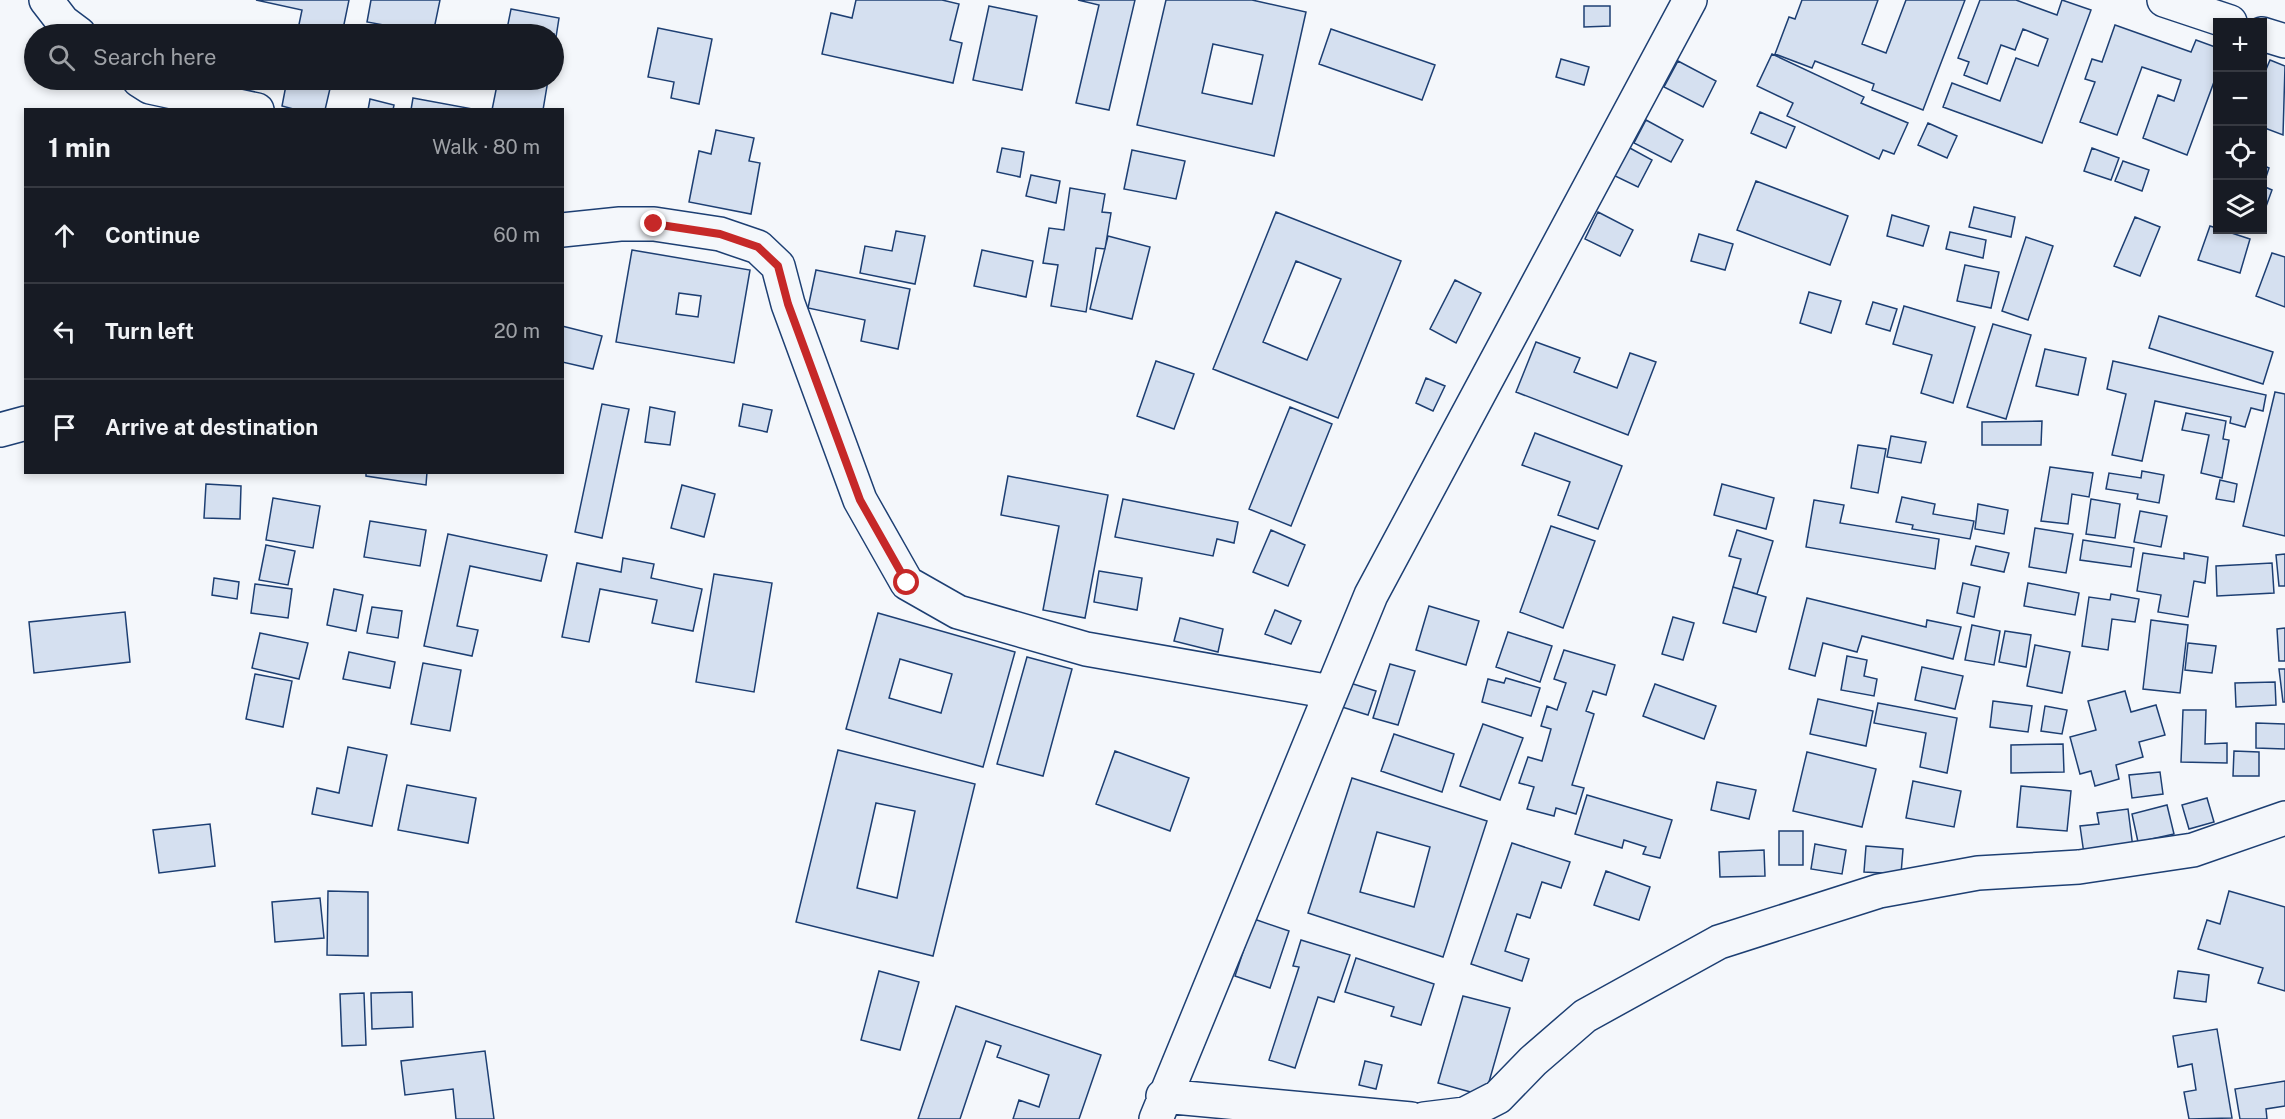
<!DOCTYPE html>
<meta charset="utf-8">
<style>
:root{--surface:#171b24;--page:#20242c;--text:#f1f3f6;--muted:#9ea1a6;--line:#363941}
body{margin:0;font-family:"Public Sans",sans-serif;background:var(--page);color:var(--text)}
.controls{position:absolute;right:18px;top:18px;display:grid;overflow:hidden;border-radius:0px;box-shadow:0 3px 9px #0003}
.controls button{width:54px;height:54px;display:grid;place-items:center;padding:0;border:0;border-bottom:2px solid var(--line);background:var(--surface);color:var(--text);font:30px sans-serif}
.stop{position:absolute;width:18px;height:18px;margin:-14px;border:4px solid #c62828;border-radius:50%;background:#fff}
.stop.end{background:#c62828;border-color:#fff;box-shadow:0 2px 6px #0008}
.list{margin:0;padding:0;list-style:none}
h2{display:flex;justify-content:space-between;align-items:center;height:78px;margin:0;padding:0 24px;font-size:26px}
h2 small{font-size:20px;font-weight:400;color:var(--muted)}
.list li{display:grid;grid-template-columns:39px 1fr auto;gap:18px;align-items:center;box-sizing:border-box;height:96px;padding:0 24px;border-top:2px solid var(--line)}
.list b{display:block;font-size:22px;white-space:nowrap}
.list em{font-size:20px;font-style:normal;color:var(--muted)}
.icon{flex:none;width:33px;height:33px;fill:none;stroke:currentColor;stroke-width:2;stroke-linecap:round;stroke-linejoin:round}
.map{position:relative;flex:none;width:2285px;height:1119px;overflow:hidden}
.search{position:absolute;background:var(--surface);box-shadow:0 3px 9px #0003;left:24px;top:24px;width:540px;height:66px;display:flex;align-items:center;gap:15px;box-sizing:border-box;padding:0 21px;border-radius:33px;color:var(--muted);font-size:22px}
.panel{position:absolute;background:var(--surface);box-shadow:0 3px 9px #0003;left:24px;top:108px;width:540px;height:366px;border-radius:0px}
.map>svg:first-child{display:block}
.building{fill:#d5e0f0;stroke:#1d3f73;stroke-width:1.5;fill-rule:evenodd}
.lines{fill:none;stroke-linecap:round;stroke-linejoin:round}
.street-casing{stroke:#1d3f73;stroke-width:36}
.street{stroke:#f4f7fb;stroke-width:33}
.route{stroke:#c62828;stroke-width:8}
</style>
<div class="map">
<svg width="2285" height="1119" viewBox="0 0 2285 1119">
<rect width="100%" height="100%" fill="#f4f7fb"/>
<path class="building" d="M256,0H349L342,34H297L302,10Z
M371,0H440L433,34L367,22Z
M856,0H942L959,4L950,40L962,43L953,83L822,54L831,13L852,18Z
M1078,0H1135L1109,110L1076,103L1099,5Z
M1166,0H1252L1306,12L1274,156L1137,125ZM1213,44L1263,55L1252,104L1202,93Z
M1802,0H1878L1862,44L1886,53L1906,0H1965L1923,110L1872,90L1874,84L1815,61L1812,68L1775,54L1789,17L1795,19Z
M1980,0H2016L2057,15L2062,0L2091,10L2042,143L1943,107L1952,83L2000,101L2016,58L2038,66L2048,39L2023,29L2015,50L2001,45L1987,84L1964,75L1969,62L1958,58Z
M989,6L1037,16L1022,90L973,80Z
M1584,6H1610V26L1584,27Z
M511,9L559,18L554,50V34H506Z
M2115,25L2191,52L2196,40L2218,48V71L2187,155L2143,138L2158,95L2174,101L2181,80L2142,67L2117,135L2080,122L2095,82L2085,79L2092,59L2102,62Z
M658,28L712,39L699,104L671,98L674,82L648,77Z
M1331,29L1435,65L1422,100L1319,64Z
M1772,54L1864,97L1861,103L1908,123L1894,154L1883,150L1879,159L1787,116L1793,103L1757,86Z
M1561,59L1589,67L1584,85L1556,77Z
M2270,60L2285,66L2283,135L2262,127V79Z
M1678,61L1716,81L1703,107L1664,87Z
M287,80H332L325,110H297L282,106Z
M498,80H548L543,110H492Z
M413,98L473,109V110H411Z
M370,99L394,105L393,110H368Z
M1760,112L1795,127L1786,148L1751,133Z
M1646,120L1683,140L1671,162L1634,143Z
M1928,123L1957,136L1947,158L1918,145Z
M716,130L754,138L749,161L760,163L751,214L689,202L699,151L711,154Z
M1628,147L1652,160L1638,187L1613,175Z
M1002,148L1024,152L1020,177L997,172Z
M2092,148L2119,158L2111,180L2084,171Z
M1132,150L1185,161L1176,199L1124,189Z
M2123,161L2149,170L2142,191L2115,181Z
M2262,165L2269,168L2263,186L2272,190L2264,212H2262Z
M1031,175L1060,181L1056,203L1026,196Z
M1756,181L1848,216L1830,265L1737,230Z
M1070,188L1105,194L1102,212L1111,213L1105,249L1096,248L1086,312L1051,306L1058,265L1043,263L1049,228L1064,230Z
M1974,207L2015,217L2011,237L1969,227Z
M1276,212L1401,261L1338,418L1213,369ZM1296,261L1341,279L1307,360L1263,342Z
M1598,212L1633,230L1620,256L1585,239Z
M1892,215L1929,226L1923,246L1887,236Z
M2135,217L2160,227L2140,276L2114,266Z
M2210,226L2250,239L2240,273L2198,260Z
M896,231L925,236L915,284L860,273L865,246L892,251Z
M1950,232L1986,240L1983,258L1946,249Z
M1699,234L1733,244L1725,270L1691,261Z
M1108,236L1150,247L1132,319L1090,309Z
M2026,237L2053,246L2028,320L2002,311Z
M632,250L750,270L734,363L616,342ZM679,293L701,296L698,317L676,314Z
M982,250L1033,261L1026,297L974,286Z
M2272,253L2285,257V307L2256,296Z
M1965,265L1999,272L1991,308L1957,301Z
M816,270L910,289L898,349L861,341L865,320L808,308Z
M1455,280L1481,293L1456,343L1430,329Z
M1809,292L1841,301L1831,333L1800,323Z
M1873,302L1897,309L1890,331L1866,324Z
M1904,306L1975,327L1953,403L1921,393L1932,355L1893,344Z
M2159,316L2273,352L2263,384L2149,348Z
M1993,324L2031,335L2006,419L1967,407Z
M562,326L602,336L593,369L562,362Z
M1536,342L1580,358L1574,372L1617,388L1630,353L1656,362L1628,435L1516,392Z
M2045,349L2086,358L2078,395L2036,386Z
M1156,361L1194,374L1174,429L1137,416Z
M2113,361L2266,395L2263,411L2251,408L2245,427L2230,423L2231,417L2155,401L2142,461L2112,455L2126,394L2107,389Z
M1426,378L1445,386L1433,411L1416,403Z
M2275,392L2285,394V536L2243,526Z
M602,404L629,409L602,538L575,532Z
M743,404L772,410L767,432L739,426Z
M650,407L675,412L670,445L645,442Z
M1290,407L1332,424L1291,526L1249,509Z
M2186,413L2226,421L2223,439L2229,440L2222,478L2201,473L2209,435L2182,430Z
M2042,421L2041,445H1982V422Z
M1535,433L1622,466L1598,529L1558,515L1570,482L1522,465Z
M1891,436L1926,442L1921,463L1887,457Z
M1858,445L1886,449L1878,493L1851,488Z
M2050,467L2093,473L2089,497L2072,494L2068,524L2041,521Z
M2142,471L2164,475L2159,503L2137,499L2138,494L2106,489L2109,473L2141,478Z
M366,472H427L426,485L366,476Z
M1008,476L1108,495L1085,618L1043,610L1059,526L1001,515Z
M2220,480L2237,484L2234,502L2216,499Z
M206,484L241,486L240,519L204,518Z
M1722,484L1774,498L1766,529L1714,515Z
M682,485L715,494L704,537L671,528Z
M1902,497L1935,504L1933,514L1974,521L1970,539L1912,529L1913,525L1896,522Z
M273,498L320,506L313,548L266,540Z
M1123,499L1238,522L1234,543L1217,539L1213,556L1115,537Z
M2091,499L2120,504L2115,538L2086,534Z
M1814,500L1844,505L1840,523L1939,539L1935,569L1806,547Z
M1978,504L2008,510L2004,534L1975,529Z
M2140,511L2167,516L2161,547L2134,542Z
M370,521L426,530L420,566L364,557Z
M1551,526L1595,541L1563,628L1520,612Z
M2035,528L2073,534L2066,573L2029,567Z
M1271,530L1305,545L1288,586L1253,572Z
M1737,530L1773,541L1757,594L1733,587L1741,559L1729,556Z
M448,534L547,555L541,581L470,566L457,626L478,630L472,656L424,646Z
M2083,540L2134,548L2131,567L2080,560Z
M266,545L295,551L288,585L259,580Z
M1976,546L2009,553L2004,572L1971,565Z
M2143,553L2184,559V553L2208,557L2205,583L2194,581L2188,617L2158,612L2161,595L2137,591Z
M2285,554V586H2279L2276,555Z
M623,558L654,564L651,578L702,589L693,631L652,623L657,600L600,589L589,642L562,637L577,563L621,572Z
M2272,563L2274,593L2217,596L2216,566Z
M1099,571L1142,578L1137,610L1094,602Z
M714,574L772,583L754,692L696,682Z
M214,578L239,582L237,599L212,595Z
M1963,583L1980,587L1974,617L1957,613Z
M2028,583L2079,593L2075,615L2024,606Z
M255,584L292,589L288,618L251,613Z
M1733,587L1766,597L1756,632L1723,623Z
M334,589L363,595L356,631L327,625Z
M2111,594L2139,599L2135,622L2112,619L2108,650L2082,646L2089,597L2110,600Z
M1807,598L1926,627L1927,620L1961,627L1953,659L1862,636L1857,652L1823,643L1815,676L1789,669Z
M1429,606L1479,621L1466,665L1416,650Z
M372,607L402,611L398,638L367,633Z
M1275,610L1301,621L1291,644L1265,634Z
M125,612L130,662L34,673L29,622Z
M878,613L1015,652L983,767L846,729ZM900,659L952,674L941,713L889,698Z
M1673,617L1694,623L1683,660L1662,654Z
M1180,618L1223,629L1218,652L1174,641Z
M2151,620L2188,625L2180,693L2143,689Z
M1972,625L2000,631L1994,665L1965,660Z
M2285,628V661H2279L2277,629Z
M2005,631L2031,635L2026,667L1999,662Z
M1508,632L1552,646L1540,682L1496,667Z
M260,633L308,643L299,679L252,668Z
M2188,643L2216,646L2212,673L2185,670Z
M2035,645L2070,652L2062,693L2027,686Z
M1564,650L1615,665L1606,695L1593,691L1586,711L1594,714L1572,785L1584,788L1576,814L1556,808L1554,816L1527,809L1534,787L1519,783L1528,757L1542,761L1551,729L1541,726L1547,706L1557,710L1566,683L1554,679Z
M349,652L395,662L390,688L343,679Z
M1847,656L1867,660L1864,676L1877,679L1874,696L1841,690Z
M1027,657L1072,669L1043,776L997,764Z
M423,663L461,670L450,731L411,724Z
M1390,664L1415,671L1398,725L1373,718Z
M1922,667L1963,676L1955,709L1915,700Z
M2279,669H2285V702H2283Z
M255,674L292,681L283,727L246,719Z
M1506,678L1540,688L1531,716L1482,702L1488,679L1504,683Z
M2275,682L2276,705L2236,707L2235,683Z
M1350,683L1376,691L1368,715L1342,707Z
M1655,684L1716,706L1704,739L1643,716Z
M2125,691L2131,712L2156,705L2165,735L2139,742L2143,757L2116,765L2119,779L2095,786L2091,771L2080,774L2070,737L2096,730L2088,701Z
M1818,699L1873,711L1866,746L1810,734Z
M1993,701L2032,706L2028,732L1990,727Z
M1878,703L1957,718L1947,773L1920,767L1926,733L1874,723Z
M2045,706L2067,710L2062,734L2041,731Z
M2183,710H2206L2205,744L2227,743V763L2181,762Z
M2256,723L2285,724V749L2256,748Z
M1483,724L1523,738L1500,800L1460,786Z
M1394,734L1454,754L1442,792L1381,771Z
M2063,744L2064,772L2011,773V745Z
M348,747L387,755L372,826L312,814L317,788L339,793Z
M838,750L975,784L933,956L796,922ZM876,803L915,811L897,898L857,888Z
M1115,751L1189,778L1170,831L1096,804Z
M2234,751L2259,752V776H2233Z
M1807,752L1876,769L1862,827L1793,811Z
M2160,772L2163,794L2132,798L2129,775Z
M1352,778L1487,821L1443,957L1308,913ZM1377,832L1430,847L1414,907L1360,892Z
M1913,781L1961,791L1954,827L1906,818Z
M1717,782L1756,790L1749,819L1711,810Z
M407,785L476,798L468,843L398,830Z
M2021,786L2071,791L2067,831L2017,827Z
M1587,795L1672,820L1660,858L1643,854L1646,847L1624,840L1622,848L1575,834Z
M2207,798L2214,822L2189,829L2182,805Z
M2167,805L2174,834L2138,842L2132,814Z
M2128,809L2133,848L2084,854L2080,826L2099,824L2097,813Z
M210,824L215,866L159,873L153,830Z
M1779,831H1803V865H1779Z
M1512,843L1570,862L1561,888L1542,882L1530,918L1517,914L1505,951L1529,959L1522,981L1471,964Z
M1815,844L1846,850L1842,874L1811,869Z
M1866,846L1903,849L1901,874L1864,872Z
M1764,850L1765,876L1720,877L1719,852Z
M1606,871L1650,887L1639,920L1594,905Z
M328,891L368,892V956L327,955Z
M2229,891L2285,907V991L2258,983L2263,968L2198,949L2207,920L2220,924Z
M320,898L324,938L275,942L272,902Z
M1254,919L1289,931L1270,988L1235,976Z
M1301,940L1350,955L1334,1002L1318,997L1295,1068L1269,1060L1299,967L1293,966Z
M1356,958L1434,984L1421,1025L1391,1016L1394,1007L1345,992Z
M879,971L919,982L900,1050L861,1040Z
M2178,971L2209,975L2206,1002L2174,998Z
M412,992L413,1027L372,1029L371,993Z
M364,993L366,1045L342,1046L340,994Z
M1463,996L1510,1008L1485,1096L1438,1083Z
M956,1006L1101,1055L1079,1119H1013L1019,1100L1039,1107L1049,1075L997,1057L1001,1046L986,1041L960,1119H918Z
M2217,1029L2232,1118L2189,1119L2184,1092L2196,1090L2192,1064L2178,1067L2173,1036Z
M485,1051L494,1119H456L453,1089L405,1095L401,1061Z
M1365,1061L1382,1065L1376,1089L1359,1085Z
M2285,1081V1106L2266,1109L2267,1119H2240L2235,1089Z"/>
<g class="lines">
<defs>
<path id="street" d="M46,0L63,22L79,34
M2164,0L2230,22
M2262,34L2285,41
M139,80L150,87L257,110
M562,230L620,224H654L720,234L758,247L778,266L788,304L860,500L907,583L958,612L1086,649L1331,692
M0,430L26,423
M1163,1096L1411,1119
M1156,1119L1371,595L1690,0
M1424,1119L1465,1114L1498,1097L1533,1061L1585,1016L1719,942L1879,891L1978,873L2079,867L2193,850L2285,818"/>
</defs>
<use href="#street" class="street-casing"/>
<use href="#street" class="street"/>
</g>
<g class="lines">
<path class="route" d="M654,224L720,234L758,247L778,266L788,304L860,500L907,583"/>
</g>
</svg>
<div class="controls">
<button>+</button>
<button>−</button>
<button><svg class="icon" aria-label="locate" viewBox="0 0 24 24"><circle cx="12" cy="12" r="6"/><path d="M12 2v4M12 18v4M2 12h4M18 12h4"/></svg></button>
<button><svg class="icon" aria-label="layers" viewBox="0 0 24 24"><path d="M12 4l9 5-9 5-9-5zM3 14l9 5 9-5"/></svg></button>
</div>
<div class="stop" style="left:907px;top:583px"></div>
<div class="stop end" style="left:654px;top:224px"></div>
<div class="search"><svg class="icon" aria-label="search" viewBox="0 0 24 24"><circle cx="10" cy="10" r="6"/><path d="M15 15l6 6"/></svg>Search here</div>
<section class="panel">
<h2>1 min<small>Walk · 80 m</small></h2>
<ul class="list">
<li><svg class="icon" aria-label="ahead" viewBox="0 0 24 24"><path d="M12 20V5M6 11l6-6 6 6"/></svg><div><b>Continue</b></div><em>60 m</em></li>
<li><svg class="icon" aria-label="left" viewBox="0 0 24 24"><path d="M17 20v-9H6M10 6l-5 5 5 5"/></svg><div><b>Turn left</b></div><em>20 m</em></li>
<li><svg class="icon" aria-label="arrive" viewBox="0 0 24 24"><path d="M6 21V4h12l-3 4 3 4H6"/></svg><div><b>Arrive at destination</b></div></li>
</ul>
</section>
</div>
